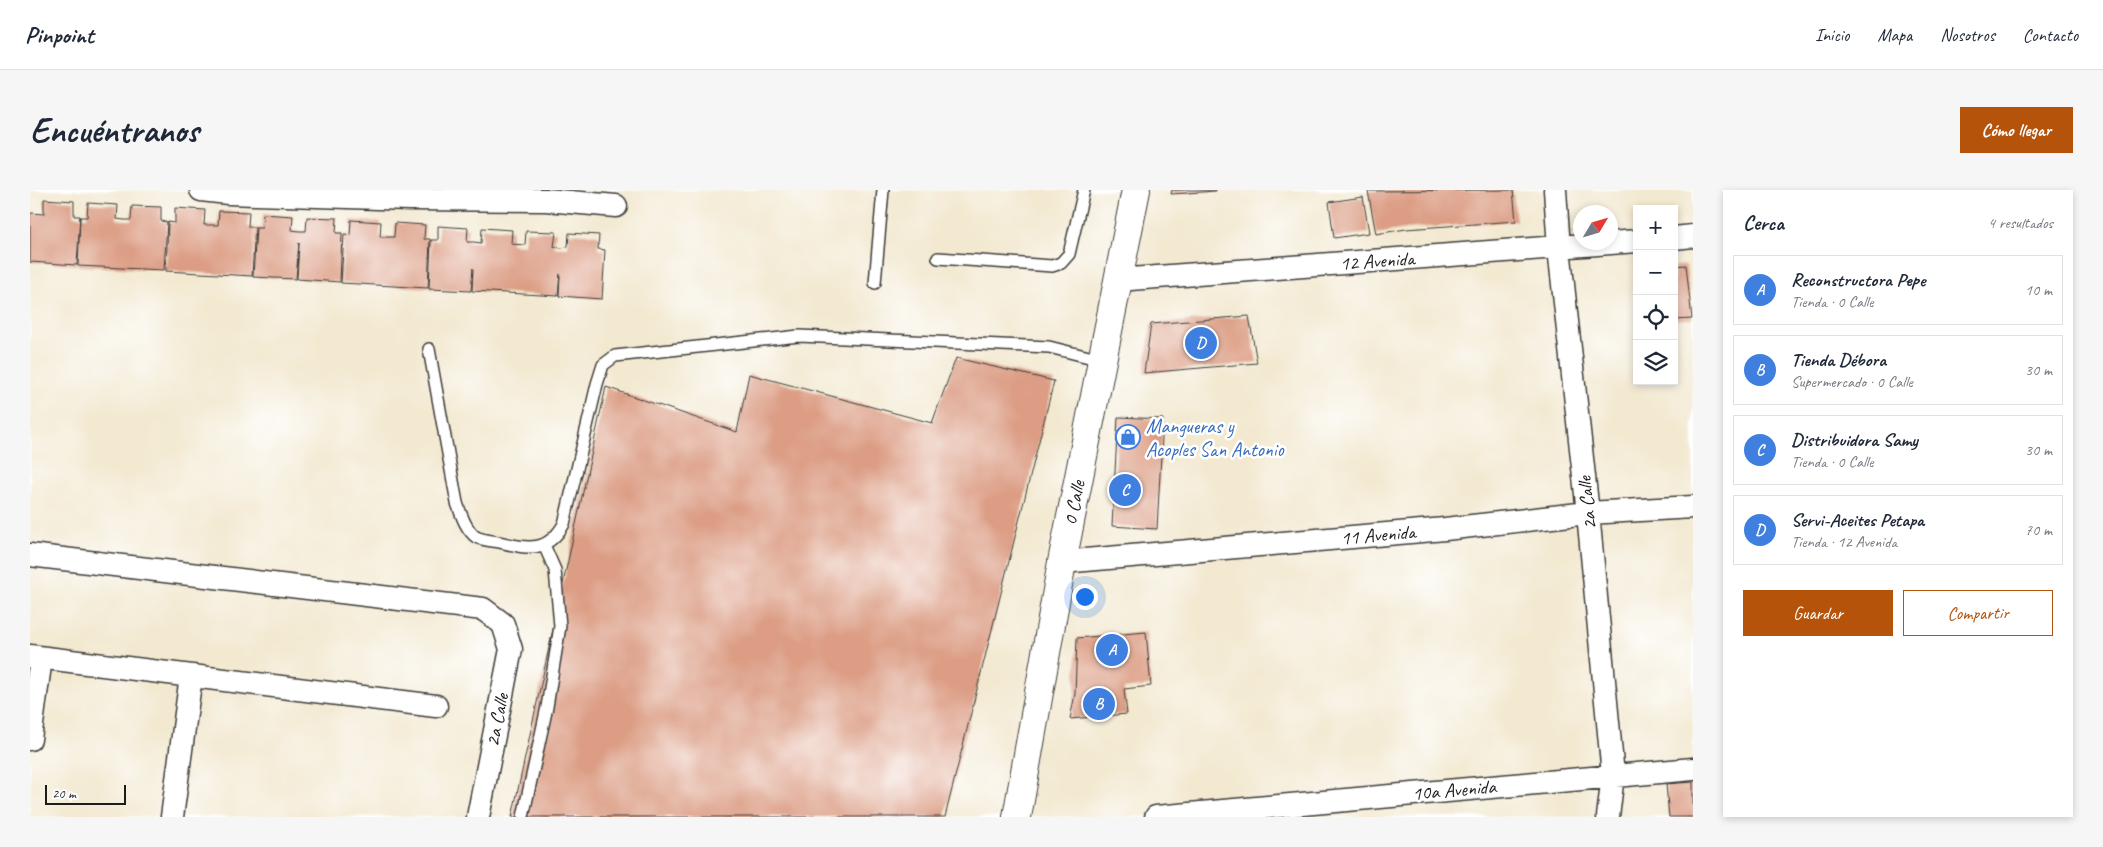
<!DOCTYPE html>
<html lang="es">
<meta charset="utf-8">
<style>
:root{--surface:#fff;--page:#f6f6f7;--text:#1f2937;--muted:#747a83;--line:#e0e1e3;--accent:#b45309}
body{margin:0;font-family:Caveat,sans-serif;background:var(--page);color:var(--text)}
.controls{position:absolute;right:15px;top:15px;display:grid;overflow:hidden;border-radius:0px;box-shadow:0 2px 8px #0003}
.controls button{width:45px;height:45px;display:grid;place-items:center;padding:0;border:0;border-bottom:1px solid var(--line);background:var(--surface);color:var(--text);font:25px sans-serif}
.compass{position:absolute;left:1543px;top:15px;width:45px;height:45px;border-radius:50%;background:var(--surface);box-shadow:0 2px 8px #0003;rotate:52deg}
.scale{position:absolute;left:15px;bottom:12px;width:81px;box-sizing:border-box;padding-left:5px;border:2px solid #1c1c1c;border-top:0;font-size:14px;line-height:18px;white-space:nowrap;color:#1c1c1c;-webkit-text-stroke:4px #fff;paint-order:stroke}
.you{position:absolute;left:1054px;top:406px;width:18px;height:18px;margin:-12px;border:4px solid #fff;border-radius:50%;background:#1a73e8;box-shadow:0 0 0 8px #1a73e833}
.badge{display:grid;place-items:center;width:32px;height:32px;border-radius:50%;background:var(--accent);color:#fff;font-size:16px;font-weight:700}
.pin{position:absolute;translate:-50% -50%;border:2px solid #fff;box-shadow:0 1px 5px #0006}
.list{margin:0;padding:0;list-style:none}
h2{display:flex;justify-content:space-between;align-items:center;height:65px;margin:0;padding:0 20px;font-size:21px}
h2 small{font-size:16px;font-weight:400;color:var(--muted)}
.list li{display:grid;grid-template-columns:32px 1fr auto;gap:15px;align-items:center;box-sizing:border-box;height:70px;margin:0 10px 10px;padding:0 10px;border:1px solid var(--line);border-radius:0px}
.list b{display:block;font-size:19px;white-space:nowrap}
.list p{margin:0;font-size:16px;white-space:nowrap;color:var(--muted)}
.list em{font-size:16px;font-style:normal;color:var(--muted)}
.actions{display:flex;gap:10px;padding:15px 20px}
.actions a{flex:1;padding:11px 0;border:1px solid var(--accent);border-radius:0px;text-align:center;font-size:18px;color:var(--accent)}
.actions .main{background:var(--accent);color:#fff}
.icon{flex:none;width:28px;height:28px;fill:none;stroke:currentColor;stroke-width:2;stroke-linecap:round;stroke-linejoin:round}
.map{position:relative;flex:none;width:1663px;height:627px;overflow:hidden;border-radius:0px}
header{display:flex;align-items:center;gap:30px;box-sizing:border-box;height:70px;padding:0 25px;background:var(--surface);border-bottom:1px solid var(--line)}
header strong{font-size:24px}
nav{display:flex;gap:28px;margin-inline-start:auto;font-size:18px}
.intro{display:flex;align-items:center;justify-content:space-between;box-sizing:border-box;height:120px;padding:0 30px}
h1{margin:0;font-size:35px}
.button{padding:12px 22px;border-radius:0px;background:var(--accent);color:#fff;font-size:18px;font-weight:700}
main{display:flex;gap:30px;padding:0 30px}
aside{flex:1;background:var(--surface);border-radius:0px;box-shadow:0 2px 8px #0003}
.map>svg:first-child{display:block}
.building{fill:#dc9d84}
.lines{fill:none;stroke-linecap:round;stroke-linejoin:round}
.service-casing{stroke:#3c3b37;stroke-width:14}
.minor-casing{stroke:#3c3b37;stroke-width:25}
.primary-casing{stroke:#3c3b37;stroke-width:30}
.service{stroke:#fff;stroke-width:11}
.minor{stroke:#fff;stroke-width:22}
.primary{stroke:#fff;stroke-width:28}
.labels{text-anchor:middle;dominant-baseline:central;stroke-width:5;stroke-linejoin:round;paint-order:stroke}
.street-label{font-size:20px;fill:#1c1c1c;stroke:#fff}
.shop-label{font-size:20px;fill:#366cbe;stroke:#fff;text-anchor:start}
</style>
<header>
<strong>Pinpoint</strong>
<nav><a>Inicio</a><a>Mapa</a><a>Nosotros</a><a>Contacto</a></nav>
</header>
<div class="intro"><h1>Encuéntranos</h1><a class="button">Cómo llegar</a></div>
<main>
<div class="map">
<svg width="1663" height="627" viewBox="0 0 1663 627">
<rect width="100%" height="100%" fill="#fff"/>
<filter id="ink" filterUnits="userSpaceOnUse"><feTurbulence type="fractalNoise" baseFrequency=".02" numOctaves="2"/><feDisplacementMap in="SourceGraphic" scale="10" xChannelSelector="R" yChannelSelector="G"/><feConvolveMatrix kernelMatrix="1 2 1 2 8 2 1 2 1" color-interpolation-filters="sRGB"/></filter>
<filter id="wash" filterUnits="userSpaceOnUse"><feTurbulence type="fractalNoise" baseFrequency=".0096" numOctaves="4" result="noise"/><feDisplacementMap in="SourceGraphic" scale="20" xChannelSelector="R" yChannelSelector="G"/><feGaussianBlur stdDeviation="1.12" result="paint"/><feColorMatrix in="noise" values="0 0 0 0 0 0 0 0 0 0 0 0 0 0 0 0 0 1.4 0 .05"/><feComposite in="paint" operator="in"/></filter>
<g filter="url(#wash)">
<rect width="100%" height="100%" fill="#f3e9d1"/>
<g id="blocks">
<path class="building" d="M1142,0H1186V1L1141,4Z
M1483,0L1486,31L1376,39L1346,44L1338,1Z
M1333,7L1339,43L1304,48L1299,12Z
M14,9L44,11V26H50L47,75L0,72V23L14,24Z
M58,13L88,15L87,29L94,30H101L102,16L131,17V31L137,32L134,80L48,76L50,27H57Z
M145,18L175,20L174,35H188L189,21L219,22L218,37H225L222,86L136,81L138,32L145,33Z
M233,24L263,26L262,40L269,41H276L277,27L307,28L306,43H312L310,92L267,89L269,53L266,89L223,87L226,38H232Z
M321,30L351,32L350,47H364L365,33L395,35L394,49H400L398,98L311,93L314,44L320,45Z
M408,36L438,38L437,52H444L451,53L452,38L482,40L481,54L495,55L496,41L526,42L524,57L531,58L538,57L539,43L569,45L568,59L575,60L572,109L529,106L530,84L528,106L442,101L443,78L441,101L399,99L401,50H408Z
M1656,75L1662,129L1644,130V76Z
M1219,126L1227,173L1114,183L1121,134Z
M926,168L1024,191L915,627H482L576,197L707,242L719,184L902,233Z
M1088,227L1133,229L1127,339L1082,336Z
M1116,442L1121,496L1094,499L1097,524L1040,529L1045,504L1047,448Z
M1663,592V627H1639L1636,594Z"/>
</g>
</g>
<g filter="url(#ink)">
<use href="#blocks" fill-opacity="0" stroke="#3c3b37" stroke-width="1"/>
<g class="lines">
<defs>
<path id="service" d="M908,68L1022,76L1031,73L1039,64L1054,0
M845,93L853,0
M399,159L427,313C431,324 436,340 446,347C452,350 463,351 469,352C499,359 517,363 534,334L567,194L573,175L585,166L769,146L1019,157L1071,170
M493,627L517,517L530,436L525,380L514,355"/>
<path id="minor" d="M171,0L198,3L379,9L516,10L586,16
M1525,0L1529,58L1558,323L1583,585L1578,627
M1644,48L1663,46
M1087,90L1607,51
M0,365L453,419L473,434L481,459L448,627
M1032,372L1415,339L1558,323L1663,317
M0,466L406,516
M0,549L11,468
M142,627L161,486
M1126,627L1663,579"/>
<path id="primary" d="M987,627L1032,372L1106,0"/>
</defs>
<use href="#service" class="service-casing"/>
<use href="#minor" class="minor-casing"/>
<use href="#primary" class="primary-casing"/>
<use href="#service" class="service"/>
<use href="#minor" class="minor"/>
<use href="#primary" class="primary"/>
</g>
</g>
<defs>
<symbol id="shop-ring" viewBox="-11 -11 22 22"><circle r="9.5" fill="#fff" stroke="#3f7fe0" stroke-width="1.5"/><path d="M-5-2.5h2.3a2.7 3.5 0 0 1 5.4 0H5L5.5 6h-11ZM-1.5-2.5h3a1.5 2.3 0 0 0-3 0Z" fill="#3f7fe0"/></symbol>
</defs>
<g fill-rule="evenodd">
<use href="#shop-ring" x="1084" y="233" width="28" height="28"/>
</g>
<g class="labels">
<g class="street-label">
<text transform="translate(1347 71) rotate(-4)">12 Avenida</text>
<text transform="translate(1044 313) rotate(-79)">0 Calle</text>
<text transform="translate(1557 313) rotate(-96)">2a Calle</text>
<text transform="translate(1348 345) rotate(-5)">11 Avenida</text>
<text transform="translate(467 530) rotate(-79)">2a Calle</text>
<text transform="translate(1424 600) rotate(-5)">10a Avenida</text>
</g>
<g class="shop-label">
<text x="1116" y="236">Mangueras y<tspan x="1116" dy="23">Acoples San Antonio</tspan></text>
</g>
</g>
</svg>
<div class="controls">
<button>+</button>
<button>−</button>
<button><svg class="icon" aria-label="locate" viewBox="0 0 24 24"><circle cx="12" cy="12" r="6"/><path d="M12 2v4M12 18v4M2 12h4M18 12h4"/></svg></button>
<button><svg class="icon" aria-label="layers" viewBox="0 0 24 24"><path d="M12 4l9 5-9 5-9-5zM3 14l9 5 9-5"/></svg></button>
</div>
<svg class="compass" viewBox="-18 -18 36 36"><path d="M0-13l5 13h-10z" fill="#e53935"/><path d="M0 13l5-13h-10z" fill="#747a83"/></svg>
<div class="scale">20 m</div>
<div class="you"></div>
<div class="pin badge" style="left:1082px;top:460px;background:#3f7fe0">A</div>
<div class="pin badge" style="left:1069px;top:514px;background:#3f7fe0">B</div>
<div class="pin badge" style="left:1095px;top:300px;background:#3f7fe0">C</div>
<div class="pin badge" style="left:1171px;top:153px;background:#3f7fe0">D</div>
</div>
<aside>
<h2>Cerca<small>4 resultados</small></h2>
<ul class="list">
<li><span class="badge" style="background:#3f7fe0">A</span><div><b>Reconstructora Pepe</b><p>Tienda · 0 Calle</p></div><em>10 m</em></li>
<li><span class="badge" style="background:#3f7fe0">B</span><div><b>Tienda Débora</b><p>Supermercado · 0 Calle</p></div><em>30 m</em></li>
<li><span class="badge" style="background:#3f7fe0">C</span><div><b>Distribuidora Samy</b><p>Tienda · 0 Calle</p></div><em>30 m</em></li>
<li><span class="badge" style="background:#3f7fe0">D</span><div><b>Servi-Aceites Petapa</b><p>Tienda · 12 Avenida</p></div><em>70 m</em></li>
</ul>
<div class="actions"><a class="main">Guardar</a><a>Compartir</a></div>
</aside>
</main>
